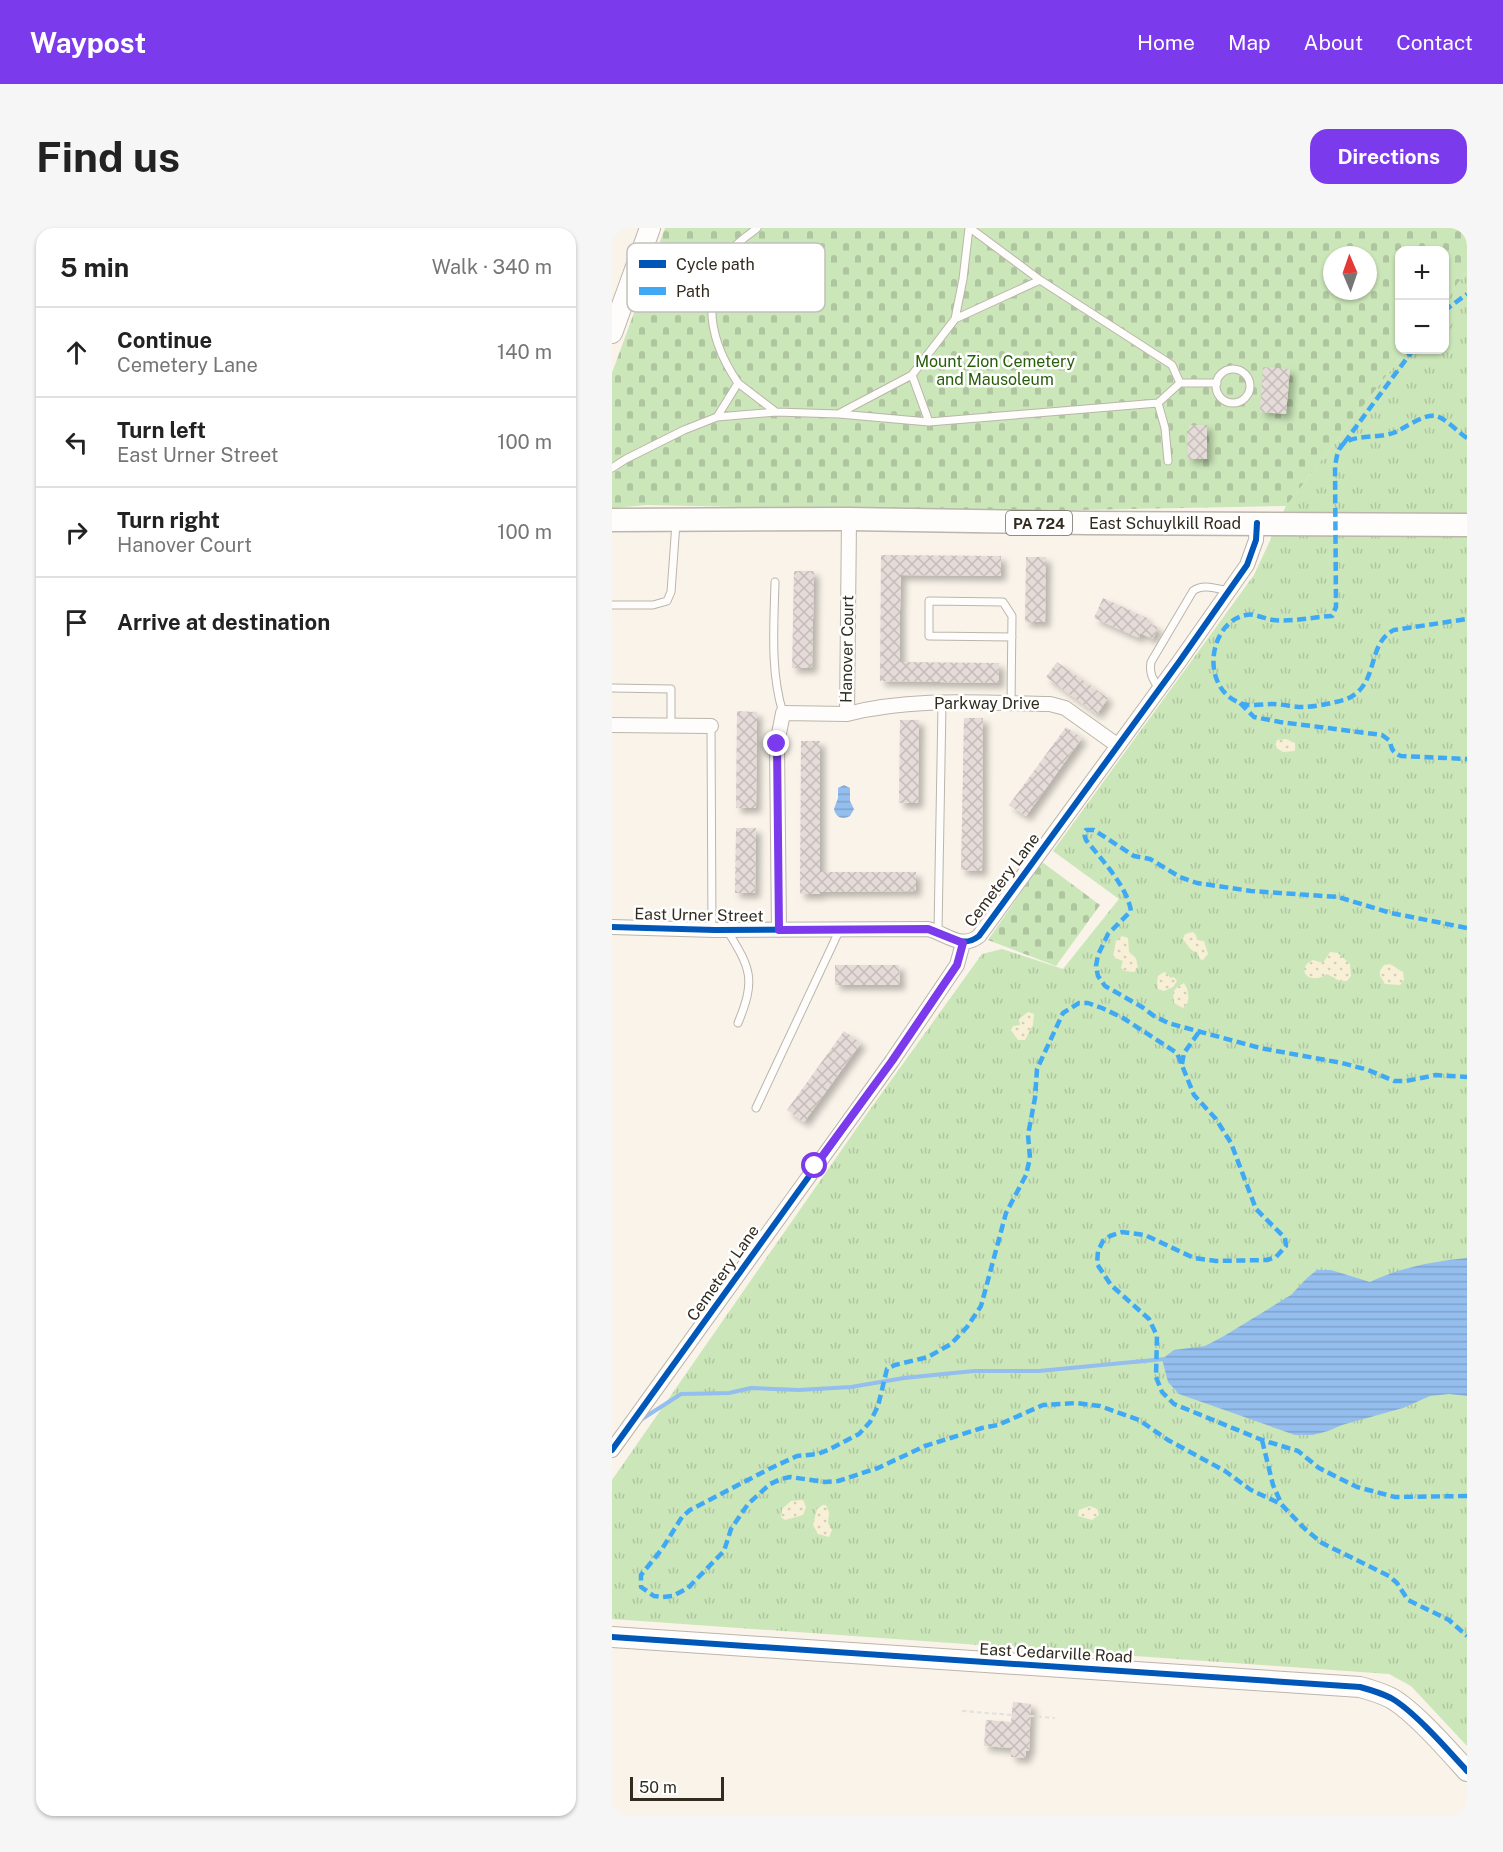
<!DOCTYPE html>
<meta charset="utf-8">
<style>
:root{--surface:#fff;--page:#f6f6f6;--text:#222;--muted:#767676;--line:#e0e0e0;--accent:#7c3aed}
body{margin:0;font-family:"Public Sans",sans-serif;background:var(--page);color:var(--text)}
.controls{position:absolute;right:18px;top:18px;display:grid;overflow:hidden;border-radius:12px;box-shadow:0 2px 4px #0004}
.controls button{width:54px;height:54px;display:grid;place-items:center;padding:0;border:0;border-bottom:2px solid var(--line);background:var(--surface);color:var(--text);font:30px sans-serif}
.compass{position:absolute;left:711px;top:18px;width:54px;height:54px;border-radius:50%;background:var(--surface);box-shadow:0 2px 4px #0004;rotate:358deg}
.scale{position:absolute;left:18px;bottom:15px;width:94px;box-sizing:border-box;padding-left:6px;border:3px solid #322c20;border-top:0;font-size:16px;line-height:21px;white-space:nowrap;color:#322c20;-webkit-text-stroke:4px #fff;paint-order:stroke}
.stop{position:absolute;width:18px;height:18px;margin:-14px;border:4px solid #7c3aed;border-radius:50%;background:#fff}
.stop.end{background:#7c3aed;border-color:#fff;box-shadow:0 2px 6px #0008}
.list{margin:0;padding:0;list-style:none}
h2{display:flex;justify-content:space-between;align-items:center;height:78px;margin:0;padding:0 24px;font-size:26px}
h2 small{font-size:20px;font-weight:400;color:var(--muted)}
.list li{display:grid;grid-template-columns:39px 1fr auto;gap:18px;align-items:center;box-sizing:border-box;height:90px;padding:0 24px;border-top:2px solid var(--line)}
.list b{display:block;font-size:22px;white-space:nowrap}
.list p{margin:0;font-size:20px;white-space:nowrap;color:var(--muted)}
.list em{font-size:20px;font-style:normal;color:var(--muted)}
.icon{flex:none;width:33px;height:33px;fill:none;stroke:currentColor;stroke-width:2;stroke-linecap:round;stroke-linejoin:round}
.map{position:relative;flex:none;width:855px;height:1588px;overflow:hidden;border-radius:18px}
header{display:flex;align-items:center;gap:36px;box-sizing:border-box;height:84px;padding:0 30px;background:var(--accent);color:#fff}
header strong{font-size:28px}
nav{display:flex;gap:33px;margin-inline-start:auto;font-size:21px}
.intro{display:flex;align-items:center;justify-content:space-between;box-sizing:border-box;height:144px;padding:0 36px}
h1{margin:0;font-size:42px}
.button{padding:15px 27px;border-radius:18px;background:var(--accent);color:#fff;font-size:21px;font-weight:700}
main{display:flex;gap:36px;padding:0 36px}
aside{flex:1;background:var(--surface);border-radius:18px;box-shadow:0 2px 4px #0004}
.map>svg:first-child{display:block}
.grass{fill:url(#grass-tufts)}
.sand{fill:url(#sand-dots)}
.cemetery{fill:url(#cemetery-stones);fill-rule:evenodd}
.water{fill:url(#water-rules)}
.lines{fill:none;stroke-linecap:round;stroke-linejoin:round}
.stream{stroke:#94beee;stroke-width:4}
.building{fill:url(#building-cross-hatch);filter:url(#shadow)}
.lane-casing{stroke:#bbb5ab;stroke-width:9}
.street-casing{stroke:#bbb5ab;stroke-width:16}
.secondary-casing{stroke:#bbb5ab;stroke-width:22}
.primary-casing{stroke:#bbb5ab;stroke-width:25}
.path{stroke:#e3e1de;stroke-width:2;stroke-dasharray:4.5 3;stroke-linecap:butt}
.lane{stroke:#fefdfc;stroke-width:7}
.street{stroke:#fefdfc;stroke-width:14}
.secondary{stroke:#fefdfc;stroke-width:20}
.primary{stroke:#fefdfc;stroke-width:22}
.quiet{stroke:#3fa9f5;stroke-width:4.5;stroke-dasharray:9 4.5;stroke-linecap:butt}
.cycleway-casing{stroke:#fff;stroke-width:10}
.cycleway{stroke:#0057b8;stroke-width:6}
.route{stroke:#7c3aed;stroke-width:8}
.labels{text-anchor:middle;dominant-baseline:central;stroke-width:5;stroke-linejoin:round;paint-order:stroke}
.shield{fill:#fff;stroke:#706b63;stroke-width:1.5}
.shield-label{font-size:15px;font-weight:bold;fill:#322c20}
.park-label{font-size:16px;fill:#295e09;stroke:#fff}
.street-label{font-size:16px;fill:#322c20;stroke:#fff}
.key{fill:#fff;stroke:#c2c0bc;stroke-width:1.5}
.key-label{font-size:16px;fill:#322c20}
</style>
<header>
<strong>Waypost</strong>
<nav><a>Home</a><a>Map</a><a>About</a><a>Contact</a></nav>
</header>
<div class="intro"><h1>Find us</h1><a class="button">Directions</a></div>
<main>
<aside>
<h2>5 min<small>Walk · 340 m</small></h2>
<ul class="list">
<li><svg class="icon" aria-label="ahead" viewBox="0 0 24 24"><path d="M12 20V5M6 11l6-6 6 6"/></svg><div><b>Continue</b><p>Cemetery Lane</p></div><em>140 m</em></li>
<li><svg class="icon" aria-label="left" viewBox="0 0 24 24"><path d="M17 20v-9H6M10 6l-5 5 5 5"/></svg><div><b>Turn left</b><p>East Urner Street</p></div><em>100 m</em></li>
<li><svg class="icon" aria-label="right" viewBox="0 0 24 24"><path d="M7 20v-9h11M14 6l5 5-5 5"/></svg><div><b>Turn right</b><p>Hanover Court</p></div><em>100 m</em></li>
<li><svg class="icon" aria-label="arrive" viewBox="0 0 24 24"><path d="M6 21V4h12l-3 4 3 4H6"/></svg><div><b>Arrive at destination</b></div></li>
</ul>
</aside>
<div class="map">
<svg width="855" height="1588" viewBox="0 0 855 1588">
<defs>
<pattern id="grass-tufts" width="24" height="20" patternUnits="userSpaceOnUse" patternTransform="scale(1.5)"><rect width="24" height="20" fill="#cbe6b9"/><path d="M3 7l-1-3M5 7V3M7 7l1-3M15 17l-1-3M17 17v-4M19 17l1-3" fill="none" stroke="#afc59f"/></pattern>
<pattern id="sand-dots" width="8" height="8" patternUnits="userSpaceOnUse" patternTransform="scale(1.5)"><rect width="8" height="8" fill="#f8f0d6"/><path d="M2 2h.1M6 6h.1" fill="none" stroke="#d5ceb7" stroke-width="1.8" stroke-linecap="round"/></pattern>
<pattern id="cemetery-stones" width="16" height="16" patternUnits="userSpaceOnUse" patternTransform="scale(1.5)"><rect width="16" height="16" fill="#cbe6b9"/><path d="M2 7V4a2 2 0 0 1 4 0v3zM10 15v-3a2 2 0 0 1 4 0v3z" fill="#afc59f"/></pattern>
<pattern id="water-rules" width="6" height="5" patternUnits="userSpaceOnUse" patternTransform="scale(1.5)"><rect width="6" height="5" fill="#94beee"/><path d="M0 2.5h6" fill="none" stroke="#80a3cc"/></pattern>
<pattern id="building-cross-hatch" width="8" height="8" patternUnits="userSpaceOnUse" patternTransform="scale(1.5)"><rect width="8" height="8" fill="#e5dbd9"/><path d="M0 0l8 8M0 8l8-8" fill="none" stroke="#c5bcba"/></pattern>
<filter id="shadow"><feDropShadow dx="5" dy="5" stdDeviation="3" flood-color="#0004"/></filter>
</defs>
<rect width="100%" height="100%" fill="#f9f3e9"/>
<path class="grass" d="M855,43V1518L799,1458L777,1446L0,1391V1252L249,894L370,726L390,721L451,741L507,671L441,623L642,347L674,278L794,122H832L833,72Z"/>
<path class="sand" d="M674,511L683,515V523L671,524L663,519L665,512Z
M581,704L584,707L585,712L592,713L596,726L591,732L588,731L585,724L580,723L571,711L573,706Z
M510,708L516,710L517,724L524,730L526,740L522,744L513,743L509,740L511,733L501,729L504,713Z
M718,724L726,725L738,736L739,748L735,753H728L715,746C712,748 708,750 705,750C690,752 688,737 701,732L711,735Z
M778,736L791,744L792,752L788,757L773,756L768,748V743L772,737Z
M552,744L556,746L558,750L562,749L565,753L561,759L552,763L546,761L545,754L546,748Z
M572,755C577,763 579,774 571,780L562,775L561,765L564,760Z
M416,784L422,786L421,797L413,812H406L399,802L401,798L408,797L407,791Z
M191,1272L194,1279L191,1287L173,1292L169,1289L170,1281L179,1273Z
M211,1277H214L217,1285L216,1295L220,1302L217,1309L206,1306L201,1297L205,1281Z
M478,1278L485,1281L487,1287L480,1292L466,1288L467,1282Z"/>
<path class="cemetery" d="M53,0H855V43L833,72L832,22H788V122H794L674,278L306,285L128,279L35,277L0,280V145ZM720,27H756V63H720Z
M430,634L488,677L444,738L376,712Z"/>
<path class="water" d="M232,557L238,560V573L242,581L238,588C231,592 224,590 222,581L226,570V560Z
M855,1030V1168L837,1166L818,1168L791,1180L730,1197L716,1203L701,1207H683L567,1166L556,1154L550,1131L562,1122L593,1118L612,1108L679,1067L695,1050L705,1042H719L758,1054C787,1040 822,1033 855,1030Z"/>
<g class="lines">
<path class="stream" d="M30,1191L69,1166L117,1165L139,1160L187,1162L239,1159L292,1150L362,1143H427L553,1131"/>
</g>
<path class="building" d="M651,139L678,141L674,186L648,184Z
M577,197H595V231H576L575,203H577Z
M269,327L389,328V348L289,347L288,382V434L387,435V455L268,453Z
M414,329H434L433,394H413Z
M182,343H202L200,440H180Z
M491,370L535,390L534,394L546,399L541,411L528,405L527,410L482,390Z
M445,434L496,470L485,486L434,449Z
M125,483L145,484L144,580H124Z
M352,490H371L370,643L349,642Z
M288,492H307L306,575H287Z
M454,499L470,510L414,588L397,577Z
M189,513H208V644H304V663L208,664V666H188Z
M124,600H144L143,665H123Z
M223,737H287L288,757H223Z
M232,803L249,815L192,894L175,882Z
M401,1474L419,1476L417,1523H414V1530L399,1529V1520L372,1518L374,1492L399,1494Z"/>
<g class="lines">
<defs>
<path id="lane" d="M358,0L428,52
M343,91L428,52L560,137L568,155
M604 158a17 17 0 1 1 34 0a17 17 0 1 1-34 0Z
M300,147L343,91L351,51L357,0
M126,155L164,184
M546,175L553,200L556,233
M228,185L300,147L317,194
M105,189L126,155C103,121 90,81 109,41C112,35 115,26 120,21C127,13 137,7 145,0
M0,240L14,231L72,202L105,189L164,184L227,186L317,194L546,175L568,155H605
M163,354C162,398 158,443 171,485
M0,377H41L55,373L59,364L64,295
M0,460L59,461V498
M547,461C541,451 537,446 539,434L581,363C591,355 605,361 617,363
M399,475L400,388L391,374L317,373V408L400,409
M99,498L100,702
M115,702C139,741 144,751 126,795
M326,703L330,476
M144,880L228,701"/>
<path id="street" d="M235,486C301,469 370,475 438,476L453,480L505,517
M0,497L99,498
M0,699L103,702L316,701C335,706 349,722 367,708L567,434L635,337L644,312L645,295
M167,702L165,516L171,485L235,486L237,291
M0,1222L280,833L345,737L351,715"/>
<path id="secondary" d="M0,105L38,0
M0,1409L748,1459C759,1462 769,1465 779,1470C802,1483 836,1522 855,1543"/>
<path id="primary" d="M0,292L237,291L474,295L855,297"/>
</defs>
<use href="#lane" class="lane-casing"/>
<use href="#street" class="street-casing"/>
<use href="#secondary" class="secondary-casing"/>
<use href="#primary" class="primary-casing"/>
<path class="path" d="M350,1483L400,1487
M418,1488L443,1490"/>
<use href="#lane" class="lane"/>
<use href="#street" class="street"/>
<use href="#secondary" class="secondary"/>
<use href="#primary" class="primary"/>
<path class="quiet" d="M832,83L855,66
M855,210C848,206 832,189 824,188C810,186 794,200 781,205C767,210 745,207 734,214C725,219 725,229 723,238L724,379L720,388C701,389 680,394 661,392C652,391 643,385 634,387C597,394 587,459 628,475C637,479 650,476 660,476C670,476 681,479 691,479C703,479 720,475 732,472C769,459 753,416 782,402L855,391
M732,215L801,122
M628,475L642,489L668,494L770,507L778,513C779,521 781,525 789,528L855,531
M855,700L779,685L726,669L639,663L585,655L568,649L538,631L522,628L482,602H474L472,606L474,612C489,631 515,658 519,683L496,706L486,727L484,738L486,748L493,758L530,779L542,788L556,795L648,820L730,835L756,842L782,853H794L824,847L855,849
M570,836L572,825L587,804
M650,1212L661,1257L669,1275
M855,1268L783,1269L745,1259L707,1240L686,1223L650,1212L562,1176L550,1164L544,1149L545,1108L537,1091L499,1057L485,1036L486,1023L491,1013L498,1008L510,1004L533,1007L582,1030L604,1033L655,1032L664,1029L674,1018L673,1010L644,981L619,915L604,891L582,867L565,825L511,790L490,780L476,775H467L451,785L425,841L423,870L416,907L418,930L414,947L394,985L369,1078L355,1099L339,1116L316,1129L283,1137L275,1141L266,1178L258,1194L247,1206L218,1221L206,1226L185,1228L157,1241L78,1282L70,1289L50,1321L29,1347V1359L42,1368L50,1369L61,1368L76,1360L112,1323L119,1301L136,1276L158,1256L169,1251L178,1249L213,1254L226,1253L266,1240L313,1218L370,1200L386,1197L431,1177L464,1175L488,1178L527,1192L556,1212L613,1243L639,1262L669,1276L693,1301L710,1315L777,1348L785,1355L796,1372L837,1392L855,1408"/>
<defs>
<path id="cycleway" d="M0,699L103,702L316,701C335,706 349,722 367,708L567,434L635,337L644,312L645,295
M0,1222L280,833L345,737L351,715
M0,1409L748,1459C759,1462 769,1465 779,1470C802,1483 836,1522 855,1543"/>
</defs>
<use href="#cycleway" class="cycleway-casing"/>
<use href="#cycleway" class="cycleway"/>
</g>
<g class="lines">
<path class="route" d="M165,516L167,702L316,701L351,715L345,737L280,833L203,938"/>
</g>
<g class="labels">
<rect class="shield" x="394" y="283" width="66" height="24" rx="4.5"/>
<g class="shield-label">
<text x="427" y="295">PA 724</text>
</g>
<g class="park-label">
<text x="383" y="133">Mount Zion Cemetery<tspan x="383" dy="18">and Mausoleum</tspan></text>
</g>
<g class="street-label">
<text x="553" y="295">East Schuylkill Road</text>
<text transform="translate(235 421) rotate(-89)">Hanover Court</text>
<text x="375" y="475">Parkway Drive</text>
<text transform="translate(390 652) rotate(-53)">Cemetery Lane</text>
<text transform="translate(87 687) rotate(1)">East Urner Street</text>
<text transform="translate(111 1045) rotate(-55)">Cemetery Lane</text>
<text transform="translate(444 1425) rotate(3)">East Cedarville Road</text>
</g>
</g>
<rect x="15" y="15" width="198" height="69" rx="9" class="key"/>
<rect x="27" y="32" width="27" height="8" fill="#0057b8"/>
<rect x="27" y="59" width="27" height="8" fill="#3fa9f5"/>
<g class="key-label">
<text x="64" y="42">Cycle path</text>
<text x="64" y="69">Path</text>
</g>
</svg>
<div class="controls">
<button>+</button>
<button>−</button>
</div>
<svg class="compass" viewBox="-18 -18 36 36"><path d="M0-13l5 13h-10z" fill="#e53935"/><path d="M0 13l5-13h-10z" fill="#767676"/></svg>
<div class="scale">50 m</div>
<div class="stop" style="left:203px;top:938px"></div>
<div class="stop end" style="left:165px;top:516px"></div>
</div>
</main>
